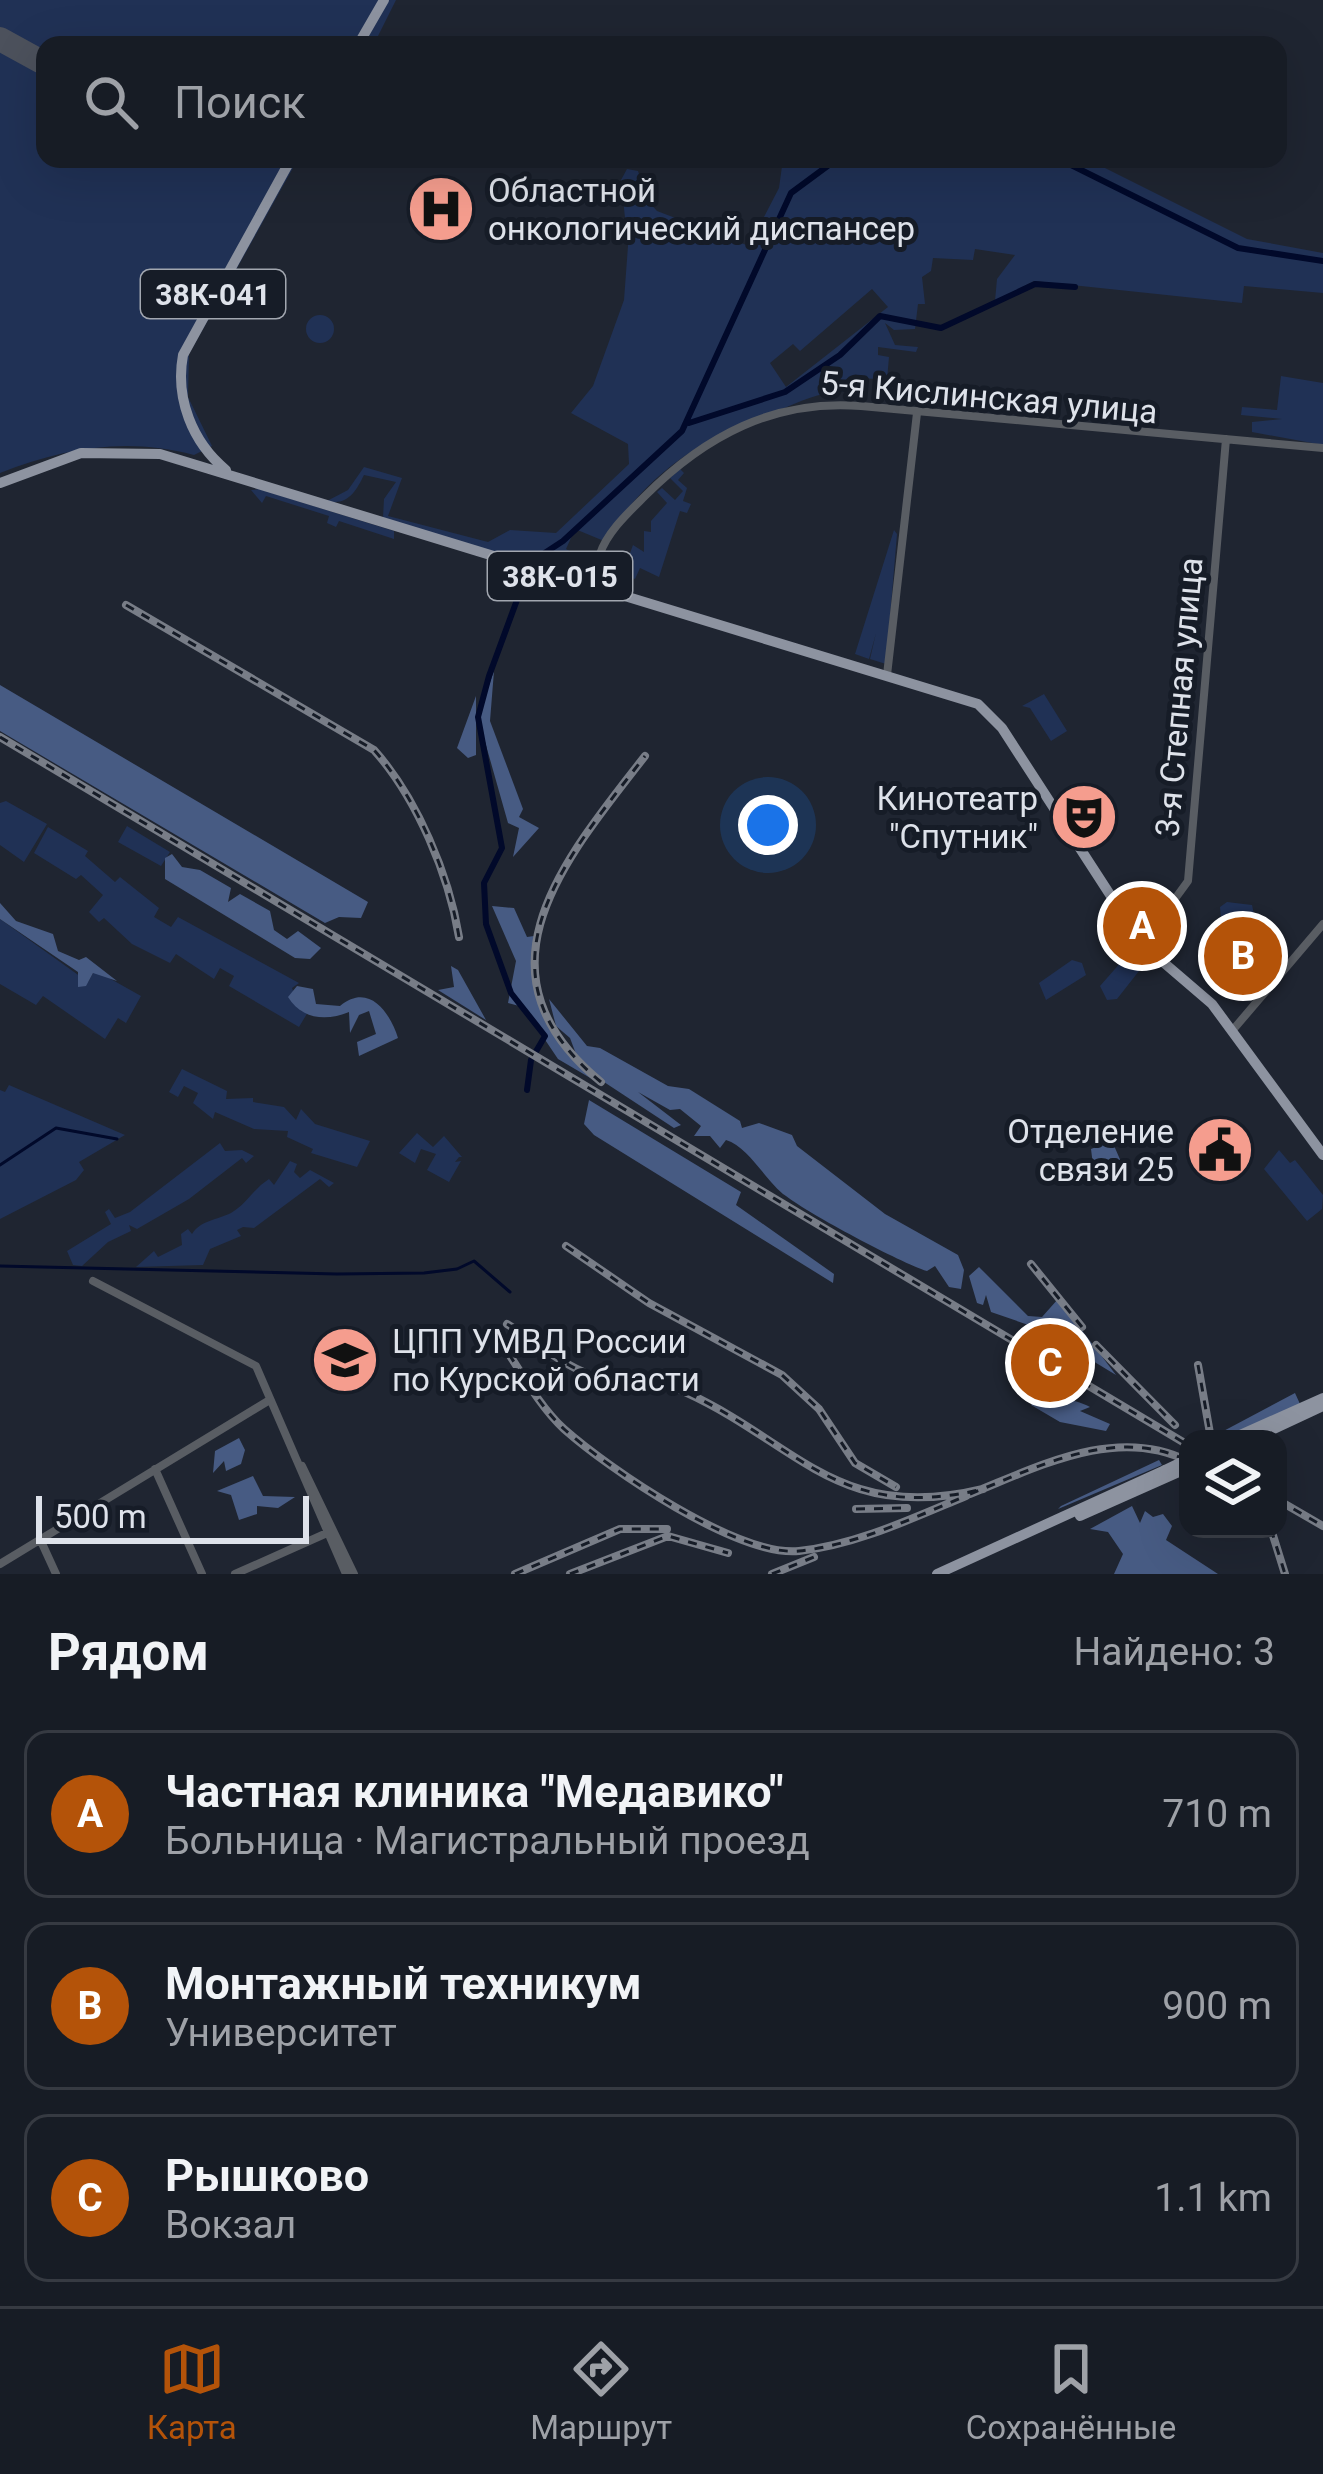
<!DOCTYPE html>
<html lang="ru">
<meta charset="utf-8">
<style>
:root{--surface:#171c25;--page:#20252d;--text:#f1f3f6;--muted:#9ea1a7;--line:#363a42;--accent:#b45309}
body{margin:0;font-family:Roboto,sans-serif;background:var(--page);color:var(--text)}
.controls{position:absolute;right:36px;bottom:36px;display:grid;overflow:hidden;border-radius:24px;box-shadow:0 12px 48px #0002}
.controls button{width:108px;height:108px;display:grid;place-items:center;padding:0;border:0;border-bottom:3px solid var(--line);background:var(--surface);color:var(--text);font:60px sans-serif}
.scale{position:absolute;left:36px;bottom:30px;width:273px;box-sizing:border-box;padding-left:12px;border:6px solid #dee2ea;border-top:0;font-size:33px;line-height:42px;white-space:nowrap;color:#dee2ea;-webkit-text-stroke:9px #161c27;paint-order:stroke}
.you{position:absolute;left:768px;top:825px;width:42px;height:42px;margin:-30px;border:9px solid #fff;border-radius:50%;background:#1a73e8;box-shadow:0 0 0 18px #1a73e833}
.badge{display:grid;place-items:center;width:78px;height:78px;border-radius:50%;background:var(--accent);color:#fff;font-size:39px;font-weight:700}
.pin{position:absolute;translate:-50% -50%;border:6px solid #fff;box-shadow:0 3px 12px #0006}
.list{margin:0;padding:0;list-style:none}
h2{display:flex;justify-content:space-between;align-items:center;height:156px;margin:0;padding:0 48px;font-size:51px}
h2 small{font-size:39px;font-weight:400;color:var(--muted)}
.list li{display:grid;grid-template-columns:78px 1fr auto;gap:36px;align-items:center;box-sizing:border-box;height:168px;margin:0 24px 24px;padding:0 24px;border:3px solid var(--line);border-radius:24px}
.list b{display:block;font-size:45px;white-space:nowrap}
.list p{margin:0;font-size:39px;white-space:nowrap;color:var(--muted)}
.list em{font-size:39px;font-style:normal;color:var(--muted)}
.icon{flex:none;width:66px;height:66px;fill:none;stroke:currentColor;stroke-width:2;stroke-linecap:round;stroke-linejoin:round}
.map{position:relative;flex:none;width:1323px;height:1574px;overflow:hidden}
.search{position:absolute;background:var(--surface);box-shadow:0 12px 48px #0002;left:36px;right:36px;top:36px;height:132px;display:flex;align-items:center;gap:30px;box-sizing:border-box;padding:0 42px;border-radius:24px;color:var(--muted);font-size:45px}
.sheet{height:732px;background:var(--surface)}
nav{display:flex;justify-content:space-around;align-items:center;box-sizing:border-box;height:168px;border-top:3px solid var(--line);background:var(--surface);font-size:33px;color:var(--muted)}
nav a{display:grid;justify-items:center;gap:6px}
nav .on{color:var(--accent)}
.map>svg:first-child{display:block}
.green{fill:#203155;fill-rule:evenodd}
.forest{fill:#475b83}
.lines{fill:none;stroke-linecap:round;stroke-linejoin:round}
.stream{stroke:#01092a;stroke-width:3}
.canal{stroke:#01092a;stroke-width:6}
.runway{stroke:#4c515c;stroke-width:24}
.minor{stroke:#595d63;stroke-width:8}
.major{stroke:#8d93a0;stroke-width:10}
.rail-casing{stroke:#787d87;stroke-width:8}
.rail{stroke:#161c27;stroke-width:3;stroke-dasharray:9;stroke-linecap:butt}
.major-bridge{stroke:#8d93a0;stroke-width:10}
.labels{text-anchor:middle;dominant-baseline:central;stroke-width:10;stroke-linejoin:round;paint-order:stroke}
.shield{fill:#161c27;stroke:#a2a7b0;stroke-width:3}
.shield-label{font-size:30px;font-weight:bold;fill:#dee2ea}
.poi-label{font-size:33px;fill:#dee2ea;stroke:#161c27;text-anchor:start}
.street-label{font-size:33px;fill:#dee2ea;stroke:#161c27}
</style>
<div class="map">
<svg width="1323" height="1574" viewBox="0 0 1323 1574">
<rect width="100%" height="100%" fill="#1f2531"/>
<path class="green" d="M0,0H396L376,40L369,36L363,45H45V159H298L189,354L188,397L212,446L194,455C126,437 64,448 0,473Z
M783,159H1087L1247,239L1323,253V293L1244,286L1242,303L1034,281L995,301L997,279L1015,255L975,249L973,260L933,258L931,271L922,277L925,304H918L915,329L894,330L885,323L895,345L918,347L916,352L878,347V355L889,357L887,380L850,377L849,392C821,390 803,401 777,411C697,440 649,473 604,541L575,529L566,549L597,567L599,584L383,518L384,499L396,482L364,475C356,491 348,506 327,501L348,490L364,467L402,478L388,516L488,542L510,530L556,533L629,464L628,444L571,413L593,386L624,300L628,246L621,180L627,169L638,171L647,200L657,211L749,246L779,188ZM872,289L888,307L786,387L770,363L793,344L800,351Z
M306 329a14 14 0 1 1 28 0a14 14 0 1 1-28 0Z
M1281,376L1323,383V445L1252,432V422L1282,419L1241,415L1242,407L1277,410Z
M680,469L684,473L678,480L687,488L683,501L691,504L687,513L680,511L659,577L640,568L635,579L624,575L631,567L626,564L633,545L644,552V531L651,532V521L667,503L657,492L662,488L675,500L683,491L670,478Z
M259,489L394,531V539L339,521L336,527L327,523L329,516L266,496L262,503L251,490Z
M894,530L897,534L886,664L870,659L876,633L869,659L855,654Z
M1044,694L1067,731L1051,741L1030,708L1022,706Z
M6,801L47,824L24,862L0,845V803Z
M127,826L170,852L161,866L118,842Z
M48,827L88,851L85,856L115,882L120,877L159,908L154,917L171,927L178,917L299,983L292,988L301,1011L308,1012L299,1027L229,986L234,976L220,968L214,979L176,954L170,963L132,944L104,918L99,922L89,912L103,895L81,875L76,879L34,853Z
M1227,902L1252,905L1255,919H1221L1220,907Z
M0,919L88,982L93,973H100L141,996L126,1023L118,1018L105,1039L43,996L36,1005L0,984Z
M1129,953L1139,960V971L1117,999L1107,1000L1100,986Z
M1072,960L1082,963L1086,975L1046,1000L1039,983Z
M182,1069L227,1091L226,1099L253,1098V1102L284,1107L296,1120L301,1109L315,1124L370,1141L357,1167L311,1153L313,1149L287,1137L288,1131L254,1129L215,1112L213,1119L193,1103L198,1093L184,1086L178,1097L169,1092Z
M9,1085L125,1135L79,1162L84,1170L76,1180L0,1219V1090L5,1092Z
M417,1133L433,1147L444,1136L462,1157H459L455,1162L461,1161L449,1182L427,1170L436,1154L421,1149L415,1163L399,1153Z
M220,1143L225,1151L242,1150L254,1156L246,1163L242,1158L189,1199L137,1229L129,1225L131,1231L108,1242L82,1266L73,1265L67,1251L111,1224L105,1212L109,1209L115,1218L130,1212Z
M1279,1150L1290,1163L1295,1160L1323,1195L1322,1209L1307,1221L1264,1169Z
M290,1161L297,1164L294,1172L300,1178L310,1170L334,1183L329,1187L320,1179L254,1228L243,1227L237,1230L241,1236L210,1249L203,1265L136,1267L154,1251L158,1257L182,1245L181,1234L188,1229L192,1234C201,1220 217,1220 231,1213C248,1203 252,1190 269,1179L274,1185Z"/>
<path class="forest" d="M494,671L490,721L523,809L519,817L539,828L513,857L519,828L508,823L478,717Z
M0,685L368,902L361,918L339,917L325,923L0,731Z
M476,696V755L468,758L457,748Z
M172,854L182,867L200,870L231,888L228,902L240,894L270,911L274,930L287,939L298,931L321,948L310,959L295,958L165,879V858Z
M0,903L16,921L53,934L58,951L79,960L86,957L117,981L93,973L86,986L78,987V972L0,919Z
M492,906L514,908L527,937L534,936C531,1001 548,1030 592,1079L558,1059L523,1007L508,1003L516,961Z
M451,966L458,970L486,1020L438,990L454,987Z
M297,986L313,989L316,1004L340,1006C370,981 391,1015 398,1038L359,1056L357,1042L376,1034L369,1011L359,1015L350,1033L349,1012C327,1021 302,1020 288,997Z
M549,999L587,1046L600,1048L668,1086L689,1089L740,1121L742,1128L759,1123L792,1135L797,1146L885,1214L958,1255L964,1270L961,1289L949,1287L935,1266L927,1271C901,1263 809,1214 786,1196C767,1183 749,1147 726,1140L720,1148L710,1136H694L701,1126L680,1109L670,1110L638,1092L681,1125L674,1128L604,1082L576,1054L570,1038L556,1026Z
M589,1100L741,1192L736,1205L834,1274L833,1283L594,1135L584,1124Z
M1112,1141L1122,1164L1095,1181L1091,1149Z
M979,1267L1028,1316L1042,1317L1058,1299L1116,1375L1040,1329L991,1312L986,1295L983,1305L977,1303L969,1276Z
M1041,1392C1059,1402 1072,1397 1090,1407L1080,1411L1110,1424L1106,1431L1060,1422L1031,1405Z
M1295,1393L1300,1404L1221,1439L1216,1435Z
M239,1438L245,1450L241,1464L226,1471L224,1461L213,1473L215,1451Z
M1159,1460L1162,1465L1058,1509L1061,1506Z
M253,1476L263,1496L295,1497L278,1508L257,1506V1514L239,1520L231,1495L217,1491Z
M1132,1506L1140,1523L1145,1511L1153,1517L1163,1514L1172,1526L1166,1540L1218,1574H1114L1123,1554L1108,1532L1090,1529Z"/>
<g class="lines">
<path class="stream" d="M0,1165L56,1128L117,1139
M0,1266L337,1274L424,1273L457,1269L474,1261L510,1292"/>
<path class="canal" d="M1059,159L1238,248L1323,261
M689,423L785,392L840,355L880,316L941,328L1035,284L1075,287
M527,1090L531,1060L545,1036L511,993L486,924L484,883L502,848L478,717L489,676L531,562L563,541L682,431L791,193L837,159"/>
<path class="runway" d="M0,39L40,61"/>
<path class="minor" d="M605,590C606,577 597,567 600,554C607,532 629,512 645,496C705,436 774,399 861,406L1323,448
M887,675L917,413
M1142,944L1188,881L1226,439
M1232,1031L1323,924
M93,1281L256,1366L346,1574
M302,1466L354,1574
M155,1469L202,1574
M40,1539L56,1574
M0,1564L268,1401
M235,1574L327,1533"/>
<path class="major" d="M358,45L384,0
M226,470C192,442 175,398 183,355L291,159
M0,483L81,453L160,454L978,704L1002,728L1142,944L1212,1004L1323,1155
M1231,1439L1323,1398
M1252,1439L1323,1406
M1080,1516L1188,1468
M937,1574L1165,1470"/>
<defs>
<path id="rail" d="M126,605L374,750C417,798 449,875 459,937
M0,737L1188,1445
M601,1082C466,971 566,858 645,756
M566,1246L649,1303L782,1375L819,1409L855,1463L896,1487
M1031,1264L1082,1327
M507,1324C536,1342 570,1372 604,1379C632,1385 659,1380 685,1392C797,1443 838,1524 983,1489
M499,1339C519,1368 538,1405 564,1429C609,1469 738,1557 799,1551C856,1545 913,1518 966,1496
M1096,1345L1175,1425
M1198,1365L1211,1439
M970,1494C1038,1467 1116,1425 1188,1461
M1278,1500L1323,1526
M856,1509L907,1508
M1271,1529L1285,1574
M515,1574L620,1529H667
M570,1574L668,1536L728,1553
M772,1574L814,1557"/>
</defs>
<use href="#rail" class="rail-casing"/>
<use href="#rail" class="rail"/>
<path class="major-bridge" d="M1165,1470L1188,1459"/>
</g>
<defs>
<symbol id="hospital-disc" viewBox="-11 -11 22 22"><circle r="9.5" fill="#f59d8e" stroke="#161c27"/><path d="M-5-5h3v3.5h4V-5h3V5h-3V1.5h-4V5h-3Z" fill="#111"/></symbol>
<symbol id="theatre-disc" viewBox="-11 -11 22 22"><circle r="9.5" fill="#f59d8e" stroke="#161c27"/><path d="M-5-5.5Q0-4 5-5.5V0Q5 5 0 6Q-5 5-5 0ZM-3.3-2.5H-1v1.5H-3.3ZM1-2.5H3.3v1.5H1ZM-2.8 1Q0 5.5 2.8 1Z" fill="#111"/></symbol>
<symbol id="civic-disc" viewBox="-11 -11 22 22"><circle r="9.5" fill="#f59d8e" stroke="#161c27"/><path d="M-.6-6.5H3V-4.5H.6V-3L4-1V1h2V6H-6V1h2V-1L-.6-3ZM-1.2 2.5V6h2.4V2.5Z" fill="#111"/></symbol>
<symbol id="university-disc" viewBox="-11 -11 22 22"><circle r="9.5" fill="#f59d8e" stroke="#161c27"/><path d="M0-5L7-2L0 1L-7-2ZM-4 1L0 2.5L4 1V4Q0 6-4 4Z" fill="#111"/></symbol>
</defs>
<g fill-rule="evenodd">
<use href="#hospital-disc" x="403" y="171" width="76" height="76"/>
<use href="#theatre-disc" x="1046" y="779" width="76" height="76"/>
<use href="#civic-disc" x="1182" y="1112" width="76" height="76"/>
<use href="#university-disc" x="307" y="1322" width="76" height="76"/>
</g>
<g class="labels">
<g class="shield">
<rect x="141" y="270" width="144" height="48" rx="9"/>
<rect x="488" y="552" width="144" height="48" rx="9"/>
</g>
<g class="shield-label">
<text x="213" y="294">38К-041</text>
<text x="560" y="576">38К-015</text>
</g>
<g class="poi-label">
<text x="488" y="190">Областной<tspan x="488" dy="38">онкологический диспансер</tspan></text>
<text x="1038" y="798" text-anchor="end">Кинотеатр<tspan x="1038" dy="38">"Спутник"</tspan></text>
<text x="1174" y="1131" text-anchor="end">Отделение<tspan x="1174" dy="38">связи 25</tspan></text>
<text x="392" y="1341">ЦПП УМВД России<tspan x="392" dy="38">по Курской области</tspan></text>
</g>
<g class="street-label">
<text transform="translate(989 397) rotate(5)">5-я Кислинская улица</text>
<text transform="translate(1179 697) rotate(-85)">3-я Степная улица</text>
</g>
</g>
</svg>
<div class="controls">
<button><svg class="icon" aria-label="layers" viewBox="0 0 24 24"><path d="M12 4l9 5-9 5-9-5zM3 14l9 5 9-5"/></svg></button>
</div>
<div class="scale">500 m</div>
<div class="you"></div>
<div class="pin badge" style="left:1142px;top:926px">A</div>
<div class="pin badge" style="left:1243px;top:956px">B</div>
<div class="pin badge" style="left:1050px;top:1363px">C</div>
<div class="search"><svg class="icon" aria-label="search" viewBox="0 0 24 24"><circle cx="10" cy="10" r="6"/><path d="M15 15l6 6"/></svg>Поиск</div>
</div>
<section class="sheet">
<h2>Рядом<small>Найдено: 3</small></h2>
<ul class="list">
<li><span class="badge">A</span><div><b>Частная клиника &quot;Медавико&quot;</b><p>Больница · Магистральный проезд</p></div><em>710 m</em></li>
<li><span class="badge">B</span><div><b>Монтажный техникум</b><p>Университет</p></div><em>900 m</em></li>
<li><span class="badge">C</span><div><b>Рышково</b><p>Вокзал</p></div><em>1.1 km</em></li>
</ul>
</section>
<nav>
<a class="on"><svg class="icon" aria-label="map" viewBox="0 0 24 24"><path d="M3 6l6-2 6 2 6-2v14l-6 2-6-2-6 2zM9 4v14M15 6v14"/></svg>Карта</a>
<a><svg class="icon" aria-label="directions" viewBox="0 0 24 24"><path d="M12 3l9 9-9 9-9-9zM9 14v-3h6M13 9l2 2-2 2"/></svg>Маршрут</a>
<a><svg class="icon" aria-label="saved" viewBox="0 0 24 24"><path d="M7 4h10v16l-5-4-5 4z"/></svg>Сохранённые</a>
</nav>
